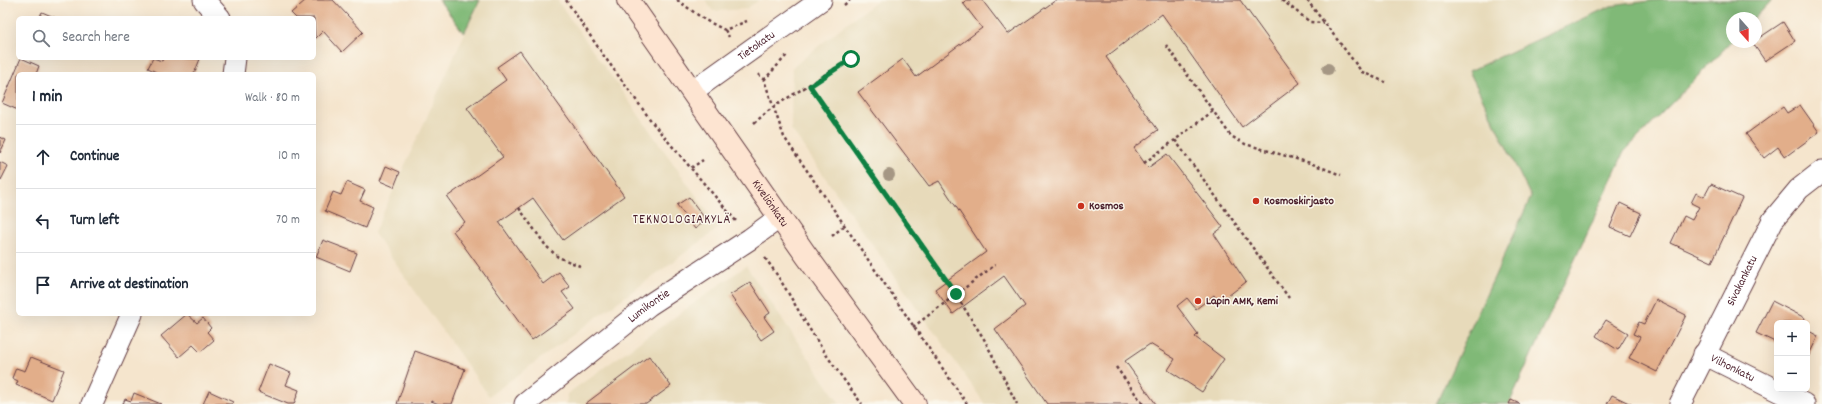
<!DOCTYPE html>
<meta charset="utf-8">
<style>
:root{--surface:#fff;--page:#f6f6f7;--text:#1f2937;--muted:#747a83;--line:#e0e1e3}
body{margin:0;font-family:Dekko,sans-serif;background:var(--page);color:var(--text)}
.controls{position:absolute;right:12px;bottom:12px;display:grid;overflow:hidden;border-radius:6px;box-shadow:0 4px 16px #0002}
.controls button{width:36px;height:36px;display:grid;place-items:center;padding:0;border:0;border-bottom:1px solid var(--line);background:var(--surface);color:var(--text);font:20px sans-serif}
.compass{position:absolute;left:1726px;top:12px;width:36px;height:36px;border-radius:50%;background:var(--surface);box-shadow:0 4px 16px #0002;rotate:159deg}
.stop{position:absolute;width:12px;height:12px;margin:-9px;border:3px solid #0b8043;border-radius:50%;background:#fff}
.stop.end{background:#0b8043;border-color:#fff;box-shadow:0 1px 4px #0008}
.list{margin:0;padding:0;list-style:none}
h2{display:flex;justify-content:space-between;align-items:center;height:52px;margin:0;padding:0 16px;font-size:17px}
h2 small{font-size:13px;font-weight:400;color:var(--muted)}
.list li{display:grid;grid-template-columns:26px 1fr auto;gap:12px;align-items:center;box-sizing:border-box;height:64px;padding:0 16px;border-top:1px solid var(--line)}
.list b{display:block;font-size:15px;white-space:nowrap}
.list em{font-size:13px;font-style:normal;color:var(--muted)}
.icon{flex:none;width:22px;height:22px;fill:none;stroke:currentColor;stroke-width:2;stroke-linecap:round;stroke-linejoin:round}
.map{position:relative;flex:none;width:1822px;height:404px;overflow:hidden}
.search{position:absolute;background:var(--surface);box-shadow:0 4px 16px #0002;left:16px;top:16px;width:300px;height:44px;display:flex;align-items:center;gap:10px;box-sizing:border-box;padding:0 14px;border-radius:6px;color:var(--muted);font-size:15px}
.panel{position:absolute;background:var(--surface);box-shadow:0 4px 16px #0002;left:16px;top:72px;width:300px;height:244px;border-radius:6px}
.map>svg:first-child{display:block}
.built{fill:#e7daba}
.forest{fill:#80b977;stroke:#656c51}
.building{fill:#e2ae8a}
.lines{fill:none;stroke-linecap:round;stroke-linejoin:round}
.minor-casing{stroke:#643d43;stroke-width:23}
.secondary-casing{stroke:#643d43;stroke-width:24}
.path{stroke:#643d43;stroke-width:2.5;stroke-dasharray:3 3;stroke-linecap:butt}
.minor{stroke:#fff;stroke-width:21}
.secondary{stroke:#fde4d1;stroke-width:22}
.tree{fill:#a59784}
.route{stroke:#0b8043;stroke-width:5}
.poi-dot{fill:#c8321e;stroke:#fbf7ec;stroke-width:1.5}
.labels{text-anchor:middle;dominant-baseline:central;stroke-width:3;stroke-linejoin:round;paint-order:stroke}
.street-label{font-size:12px;fill:#4a1f2b;stroke:#fbf7ec}
.poi-label{font-size:12px;font-weight:bold;fill:#4a1f2b;stroke:#fbf7ec;text-anchor:start}
.neighbourhood-label{font-size:13px;letter-spacing:1px;fill:#4a1f2b;stroke:#fbf7ec}
</style>
<div class="map">
<svg width="1822" height="404" viewBox="0 0 1822 404">
<rect width="100%" height="100%" fill="#fbf7ec"/>
<filter id="ink" filterUnits="userSpaceOnUse"><feTurbulence type="fractalNoise" baseFrequency=".025" numOctaves="2"/><feDisplacementMap in="SourceGraphic" scale="8" xChannelSelector="R" yChannelSelector="G"/><feConvolveMatrix kernelMatrix="1 2 1 2 8 2 1 2 1" color-interpolation-filters="sRGB"/></filter>
<filter id="wash" filterUnits="userSpaceOnUse"><feTurbulence type="fractalNoise" baseFrequency=".012" numOctaves="4" result="noise"/><feDisplacementMap in="SourceGraphic" scale="16" xChannelSelector="R" yChannelSelector="G"/><feGaussianBlur stdDeviation="0.9" result="paint"/><feColorMatrix in="noise" values="0 0 0 0 0 0 0 0 0 0 0 0 0 0 0 0 0 1.4 0 .05"/><feComposite in="paint" operator="in"/></filter>
<g filter="url(#wash)">
<rect width="100%" height="100%" fill="#f5e5cd"/>
<path class="built" d="M480,0H557L719,228L489,396L374,233Z
M705,0H759L746,9L713,11Z
M879,0H1657L1611,6L1469,71L1531,197L1436,404H985L791,129L792,68L848,22Z
M746,266L840,404H567V394Z"/>
<path class="forest" d="M439,0H480L464,33Z
M1657,0H1772L1755,18H1732V41L1624,152L1509,404H1436L1531,197L1469,71L1611,6Z"/>
<g id="blocks">
<path class="building" d="M306,0H333L363,32L342,52L323,31L315,39L314,18H296L291,13Z
M966,0H982L1008,34L1056,0H1240L1300,83L1242,127L1162,14L1106,57L1158,130L1134,148L1148,168L1167,154L1223,227L1214,234L1246,282L1219,303L1214,295L1196,309L1187,298L1177,306L1198,334L1195,337L1224,359L1202,392L1168,370L1175,359L1150,344L1125,361L1156,404H1047L995,329L1025,306L1004,276L953,314L935,289L986,252L939,181L929,186L858,92L903,59L916,77L982,28L963,3Z
M42,12L56,18H39Z
M1783,22L1795,41L1765,61L1752,42H1756V40Z
M520,51L624,196L563,240L533,198L499,222L543,284L559,272L570,287L562,292L575,309L532,340L453,231L465,222L447,197L503,157L467,108L506,80L497,67Z
M21,58L39,66L36,74H18V110L2,103Z
M153,58L162,61L163,58L200,59L194,74H155L156,72L148,68Z
M1800,105L1819,132L1785,157L1778,147L1764,158L1746,134L1783,107L1787,113Z
M0,137L6,140L0,153Z
M0,162L8,166L1,180L0,179Z
M386,166L400,172L394,187L380,181Z
M347,182L365,190L360,201L373,207L365,228L325,211L333,192L341,195Z
M1711,184L1742,198L1712,262L1671,243L1684,216L1692,220L1699,207L1691,203L1696,193L1704,197Z
M689,197L706,220L695,229L677,205Z
M1620,203L1641,213L1630,236L1610,227Z
M323,240L357,253L350,271L316,257Z
M750,282L770,313L764,317L774,331L761,340L730,295Z
M1656,300L1686,315L1657,372L1629,358L1640,337L1633,334L1639,322L1644,324Z
M1772,301L1805,318L1803,323H1777V343L1756,333Z
M187,314L197,323L203,318L211,328L207,332L214,340L200,352L193,345L179,357L161,336Z
M1606,320L1628,333L1618,350L1596,336Z
M1807,330L1818,336L1807,359Z
M415,351L465,369L452,404H439L431,401L430,404H397Z
M649,356L671,386L646,404H585Z
M31,357L64,370L52,400L16,385L18,381L12,378L16,368L25,371Z
M269,364L291,373L286,385L299,390L294,404H288L258,392Z
M209,391L233,402L232,404H203Z
M134,393L161,404H123L125,399L131,401Z
M1612,395L1631,404H1607Z
M1511,400L1520,404H1509Z"/>
</g>
</g>
<g filter="url(#ink)">
<use href="#blocks" fill-opacity="0" stroke="#643d43" stroke-width="1"/>
<g class="lines">
<defs>
<g id="minor">
<path d="M204,0L220,18"/>
<path d="M233,74L235,58"/>
<path id="s1" d="M693,91L821,0"/>
<path id="s2" d="M1704,354L1804,404"/>
<path d="M92,404L132,314"/>
<path id="s3" d="M525,404L649,305L750,239L780,217"/>
<path id="s4" d="M1680,404L1773,220L1799,189L1822,171"/>
</g>
<g id="secondary">
<path id="s5" d="M628,0L806,255L915,404"/>
</g>
</defs>
<use href="#minor" class="minor-casing"/>
<use href="#secondary" class="secondary-casing"/>
<path class="path" d="M566,0L604,56L655,126L736,221
M677,0L705,20L725,30L747,21
M1282,0L1310,22L1324,23
M1307,0L1362,72L1385,82
M844,5L850,0
M725,30L729,37
M1166,45L1231,136L1245,144L1310,163L1341,175
M758,74L764,80L784,137L967,404
M764,80L788,54
M810,86L947,281L984,339L1017,404
M1213,111L1175,140L1289,298
M754,123L773,107L851,59
M1144,163L1175,140
M691,168L703,160
M519,208L546,246L558,257L580,266
M832,236L844,226
M765,258C782,280 794,304 809,328C825,354 843,379 862,404
M913,327L995,265
M1116,367L1143,404"/>
<use href="#minor" class="minor"/>
<use href="#secondary" class="secondary"/>
</g>
<g class="tree">
<circle cx="1328" cy="69" r="6"/>
<circle cx="889" cy="175" r="6"/>
</g>
</g>
<g class="lines" filter="url(#ink)">
<path class="route" d="M851,59L810,86L956,294"/>
</g>
<g class="poi-dot">
<circle cx="1256" cy="201" r="4"/>
<circle cx="1081" cy="206" r="4"/>
<circle cx="1198" cy="301" r="4"/>
</g>
<g class="labels">
<g class="street-label">
<text stroke="none"><textPath href="#s1" startOffset="78">Tietokatu</textPath></text>
<text stroke="none"><textPath href="#s5" startOffset="248">Kiveliönkatu</textPath></text>
<text stroke="none"><textPath href="#s4" startOffset="138">Sivakankatu</textPath></text>
<text stroke="none"><textPath href="#s3" startOffset="158">Lumikontie</textPath></text>
<text stroke="none"><textPath href="#s2" startOffset="32">Vilhonkatu</textPath></text>
</g>
<g class="poi-label">
<text x="1264" y="201">Kosmoskirjasto</text>
<text x="1089" y="206">Kosmos</text>
<text x="1206" y="301">Lapin AMK, Kemi</text>
</g>
<g class="neighbourhood-label">
<text x="682" y="220">TEKNOLOGIAKYLÄ</text>
</g>
</g>
</svg>
<div class="controls">
<button>+</button>
<button>−</button>
</div>
<svg class="compass" viewBox="-18 -18 36 36"><path d="M0-13l5 13h-10z" fill="#e53935"/><path d="M0 13l5-13h-10z" fill="#747a83"/></svg>
<div class="stop" style="left:851px;top:59px"></div>
<div class="stop end" style="left:956px;top:294px"></div>
<div class="search"><svg class="icon" aria-label="search" viewBox="0 0 24 24"><circle cx="10" cy="10" r="6"/><path d="M15 15l6 6"/></svg>Search here</div>
<section class="panel">
<h2>1 min<small>Walk · 80 m</small></h2>
<ul class="list">
<li><svg class="icon" aria-label="ahead" viewBox="0 0 24 24"><path d="M12 20V5M6 11l6-6 6 6"/></svg><div><b>Continue</b></div><em>10 m</em></li>
<li><svg class="icon" aria-label="left" viewBox="0 0 24 24"><path d="M17 20v-9H6M10 6l-5 5 5 5"/></svg><div><b>Turn left</b></div><em>70 m</em></li>
<li><svg class="icon" aria-label="arrive" viewBox="0 0 24 24"><path d="M6 21V4h12l-3 4 3 4H6"/></svg><div><b>Arrive at destination</b></div></li>
</ul>
</section>
</div>
